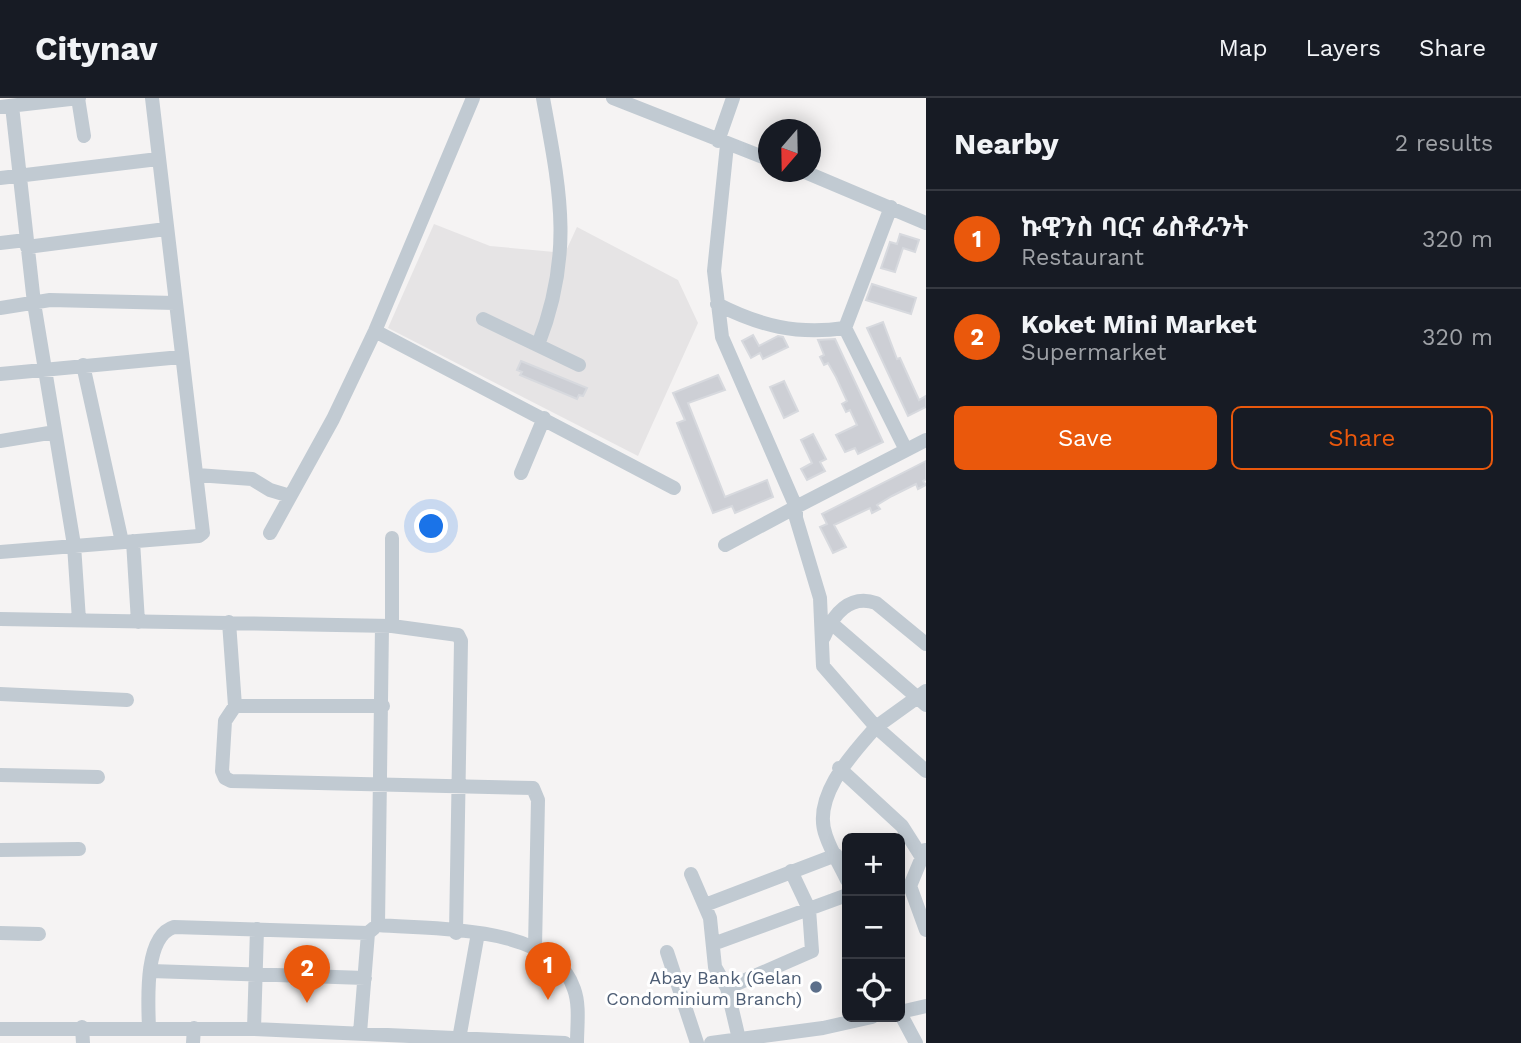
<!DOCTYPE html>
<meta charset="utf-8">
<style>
:root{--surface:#171b24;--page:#242831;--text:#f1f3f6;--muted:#9ea1a6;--line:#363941;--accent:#ea580c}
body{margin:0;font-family:"Work Sans","Noto Sans Ethiopic",sans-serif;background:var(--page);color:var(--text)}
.controls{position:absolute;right:21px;bottom:21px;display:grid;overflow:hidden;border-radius:10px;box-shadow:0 4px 18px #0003}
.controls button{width:63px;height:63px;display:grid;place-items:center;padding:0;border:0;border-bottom:2px solid var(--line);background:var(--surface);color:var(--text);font:35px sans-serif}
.compass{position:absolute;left:758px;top:21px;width:63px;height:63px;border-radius:50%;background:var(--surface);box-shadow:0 4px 18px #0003;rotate:200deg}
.you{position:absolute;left:432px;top:429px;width:24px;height:24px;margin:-18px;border:5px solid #fff;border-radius:50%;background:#1a73e8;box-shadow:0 0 0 10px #1a73e833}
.badge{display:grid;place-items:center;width:46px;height:46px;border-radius:50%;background:var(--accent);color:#fff;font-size:23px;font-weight:700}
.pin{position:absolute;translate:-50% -58px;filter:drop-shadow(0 2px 4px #0008)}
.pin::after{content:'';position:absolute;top:37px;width:24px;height:21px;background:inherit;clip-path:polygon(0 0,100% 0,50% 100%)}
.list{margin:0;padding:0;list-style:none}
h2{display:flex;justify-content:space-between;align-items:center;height:91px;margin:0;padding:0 28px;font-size:30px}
h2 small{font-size:23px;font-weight:400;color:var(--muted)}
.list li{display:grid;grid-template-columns:46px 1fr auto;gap:21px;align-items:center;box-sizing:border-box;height:98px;padding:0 28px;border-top:2px solid var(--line)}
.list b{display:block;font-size:26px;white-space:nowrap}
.list p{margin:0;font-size:23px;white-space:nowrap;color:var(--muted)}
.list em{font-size:23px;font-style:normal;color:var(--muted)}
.actions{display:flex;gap:14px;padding:21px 28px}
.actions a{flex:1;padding:16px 0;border:2px solid var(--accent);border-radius:10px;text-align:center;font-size:24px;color:var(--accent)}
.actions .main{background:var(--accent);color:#fff}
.icon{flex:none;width:38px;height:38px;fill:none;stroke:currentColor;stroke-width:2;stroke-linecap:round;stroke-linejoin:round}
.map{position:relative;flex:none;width:926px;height:945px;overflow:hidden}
header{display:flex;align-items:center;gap:42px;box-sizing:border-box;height:98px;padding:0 35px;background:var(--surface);border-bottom:2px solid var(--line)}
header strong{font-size:33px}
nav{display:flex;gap:38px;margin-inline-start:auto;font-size:24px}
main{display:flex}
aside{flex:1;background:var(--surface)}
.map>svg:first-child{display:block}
.education{fill:#e6e4e5}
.building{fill:#cdcfd5;stroke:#d7d9de;stroke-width:2}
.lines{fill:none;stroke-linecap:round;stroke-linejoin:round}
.minor{stroke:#c1cad2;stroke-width:14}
.service-dot{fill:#5c6f8a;stroke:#fff;stroke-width:2.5}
.labels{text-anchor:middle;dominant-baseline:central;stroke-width:6;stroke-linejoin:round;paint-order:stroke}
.service-label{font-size:18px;fill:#4e5e75;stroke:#fff;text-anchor:end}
</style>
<header>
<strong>Citynav</strong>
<nav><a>Map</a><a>Layers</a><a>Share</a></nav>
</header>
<main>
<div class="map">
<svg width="926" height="945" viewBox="0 0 926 945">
<rect width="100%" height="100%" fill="#f5f3f3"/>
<path class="education" d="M434,126L490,148L565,155L577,129L678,182L698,225L638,358L388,230Z"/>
<path class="building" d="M900,136L919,142L915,154L903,150L895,174L881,170L890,144L897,146Z
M872,186L916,200L911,216L866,202Z
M883,224L897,261L900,260L919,302L926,298V309L908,318L867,230Z
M753,237L759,248L778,238L783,239L788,249L763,261L760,255L751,260L742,243Z
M835,241L883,344L858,356L855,350L845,354L836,337L857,327L850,312L846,314L842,306L847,303L836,279L828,265L824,267L820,259L824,257L818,242Z
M521,263L587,290L583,298L579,297L577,301L520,277L522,274L517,272Z
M718,277L725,292L688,305L725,399L767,382L773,399L735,415L732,408L713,415L677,325L685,322L673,295Z
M784,283L798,313L784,320L770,289Z
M813,336L826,361L820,364L825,373L807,382L801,371L812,365L801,342Z
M926,363V381L923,383L926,387L918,391L916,386L892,398L877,407L880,411L872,415L870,410L834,427L846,449L833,455L820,429L827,426L822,416Z"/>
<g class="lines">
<path class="minor" d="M78,0L84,38
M613,0L768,61
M12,8L34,205L74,447L79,522
M0,9L79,0
M718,43L733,0
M727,47L714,173L722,239L796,409L926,342
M805,74L926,125
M0,80L158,61
M891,109L845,230L906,352
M0,145L26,142
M27,149L166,131
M717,206C760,228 797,237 845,230
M0,210L50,202L175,205
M483,221L579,267
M375,233L674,390
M538,247C574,155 560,93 543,0
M83,267L122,444
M0,276L181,259
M0,343L55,334
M521,375L544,320
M197,377L252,381L270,392L290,398
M796,409V420L820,500L823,568L876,629C853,655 811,699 826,738C831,753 840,767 847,782
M270,435L333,321L375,233L473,0
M392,440V528
M133,443L138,524
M725,447L796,409
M0,454L199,438L203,435L152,0
M0,521L392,528L458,537L461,543L456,835
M229,524L235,608
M830,524L926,607
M382,528L378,827C434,832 553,826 574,891C580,907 577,928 577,945
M824,539C833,516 850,496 876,505L926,546
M926,593L876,629L926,673
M0,596L127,602
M383,608H235L225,623L222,673L225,680L231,683L533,690L538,702L535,849
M839,670L902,728L921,758
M0,677L98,679
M0,752L79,751
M925,752L910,788L926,832
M691,776L710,820L715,869L727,890L739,941
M705,807L836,757
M0,835L39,836
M713,846L847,797
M667,854L697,945
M151,873L365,880
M727,890L812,853L809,811L791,773
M900,914L926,908
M900,915L916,945
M82,929L83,945
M149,930C148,903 144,838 174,829L368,835
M0,931H254L565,945
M254,931L257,831
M360,935L368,835L374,830
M459,941L478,835
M193,945L194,930
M711,945L823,930L872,919"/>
</g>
<circle class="service-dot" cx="816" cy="889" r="7"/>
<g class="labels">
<g class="service-label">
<text x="802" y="879">Abay Bank (Gelan<tspan x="802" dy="21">Condominium Branch)</tspan></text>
</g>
</g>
</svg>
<div class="controls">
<button>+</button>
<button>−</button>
<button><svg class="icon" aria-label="locate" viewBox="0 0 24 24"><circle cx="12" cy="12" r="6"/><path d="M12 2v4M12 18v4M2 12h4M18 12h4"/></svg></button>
</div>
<svg class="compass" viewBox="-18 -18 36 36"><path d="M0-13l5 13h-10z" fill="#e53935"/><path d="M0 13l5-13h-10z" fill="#9ea1a6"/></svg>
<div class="you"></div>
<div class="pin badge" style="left:548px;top:902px">1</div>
<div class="pin badge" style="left:307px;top:905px">2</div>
</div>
<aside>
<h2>Nearby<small>2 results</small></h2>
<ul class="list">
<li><span class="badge">1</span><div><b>ኩዊንስ ባርና ሬስቶራንት</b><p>Restaurant</p></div><em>320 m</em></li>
<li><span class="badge">2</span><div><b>Koket Mini Market</b><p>Supermarket</p></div><em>320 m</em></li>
</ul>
<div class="actions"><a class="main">Save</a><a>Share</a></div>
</aside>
</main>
